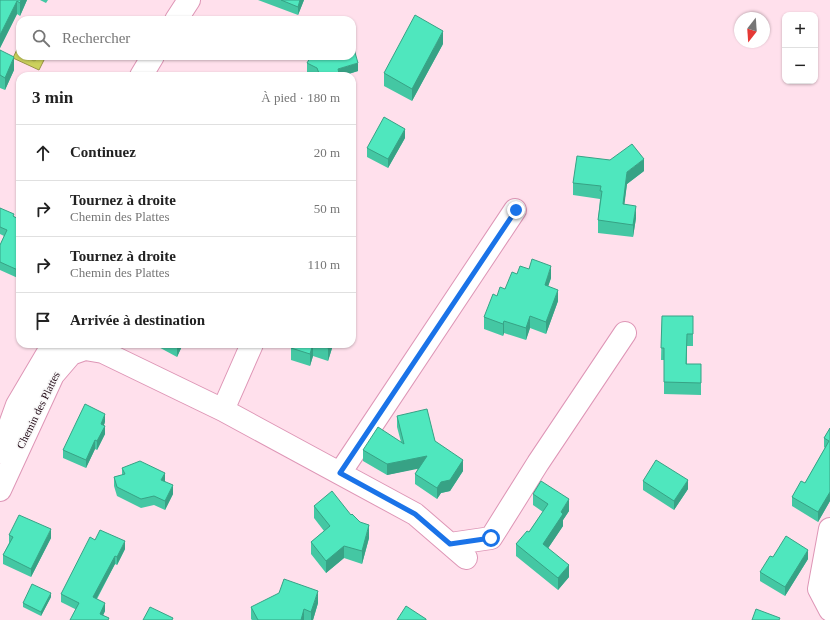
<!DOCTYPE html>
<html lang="fr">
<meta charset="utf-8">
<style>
:root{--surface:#fff;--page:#f2f2f2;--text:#222;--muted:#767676;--line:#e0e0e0}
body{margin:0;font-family:Georgia,serif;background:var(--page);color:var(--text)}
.controls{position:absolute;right:12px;top:12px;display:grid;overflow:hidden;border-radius:8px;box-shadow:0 1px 3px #0004}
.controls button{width:36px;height:36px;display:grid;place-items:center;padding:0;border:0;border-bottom:1px solid var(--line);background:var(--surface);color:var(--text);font:20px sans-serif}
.compass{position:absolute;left:734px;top:12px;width:36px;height:36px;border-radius:50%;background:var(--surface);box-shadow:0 1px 3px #0004;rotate:197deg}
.stop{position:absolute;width:12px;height:12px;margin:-9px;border:3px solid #1a73e8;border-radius:50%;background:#fff}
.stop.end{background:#1a73e8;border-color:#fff;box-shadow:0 1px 4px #0008}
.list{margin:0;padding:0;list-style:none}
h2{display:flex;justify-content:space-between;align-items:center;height:52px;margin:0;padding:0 16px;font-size:17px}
h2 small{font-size:13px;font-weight:400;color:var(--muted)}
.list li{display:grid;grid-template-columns:26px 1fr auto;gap:12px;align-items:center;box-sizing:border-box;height:56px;padding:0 16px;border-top:1px solid var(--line)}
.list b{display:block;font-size:15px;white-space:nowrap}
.list p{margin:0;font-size:13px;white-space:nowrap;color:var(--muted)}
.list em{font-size:13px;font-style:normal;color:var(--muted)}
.icon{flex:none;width:22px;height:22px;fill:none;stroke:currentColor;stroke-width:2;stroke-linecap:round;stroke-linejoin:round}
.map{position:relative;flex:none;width:830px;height:620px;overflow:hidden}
.search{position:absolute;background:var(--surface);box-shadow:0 1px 3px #0004;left:16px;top:16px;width:340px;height:44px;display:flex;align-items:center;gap:10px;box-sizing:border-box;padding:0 14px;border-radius:12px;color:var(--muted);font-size:15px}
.panel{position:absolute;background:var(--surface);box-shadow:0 1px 3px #0004;left:16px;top:72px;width:340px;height:276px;border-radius:12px}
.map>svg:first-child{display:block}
.water{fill:url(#water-ripples);stroke:#989446}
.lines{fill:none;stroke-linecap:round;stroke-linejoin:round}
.minor-casing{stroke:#de96b6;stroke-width:24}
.minor{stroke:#fff;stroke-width:22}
.wall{fill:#44c7a3}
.shaded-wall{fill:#37a285}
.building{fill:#4fe7be;stroke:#37a285}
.route{stroke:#1a73e8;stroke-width:5}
.labels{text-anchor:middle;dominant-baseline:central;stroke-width:3;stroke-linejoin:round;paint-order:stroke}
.street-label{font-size:11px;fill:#1e0612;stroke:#f7f7f7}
</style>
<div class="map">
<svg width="830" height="620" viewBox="0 0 830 620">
<defs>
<pattern id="water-ripples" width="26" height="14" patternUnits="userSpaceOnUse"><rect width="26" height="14" fill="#ccd15c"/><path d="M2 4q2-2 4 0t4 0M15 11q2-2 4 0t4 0" fill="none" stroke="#afb24f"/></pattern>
</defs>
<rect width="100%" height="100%" fill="#ffe0ec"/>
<path class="water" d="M19,45L20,56H41L45,58L39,70L13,58Z"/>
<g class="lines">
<defs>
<path id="minor" d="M176,20L189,0
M141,76L153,56
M223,410L252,344
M0,452L17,405L53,344
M340,473L515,210
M0,490L53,375L71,354L85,349L103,352L223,410L415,514L466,558
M830,529L819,589L830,610
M450,544L491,538L538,463L625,333"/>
</defs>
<use href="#minor" class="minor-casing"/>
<use href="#minor" class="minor"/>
</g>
<path class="wall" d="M0,0H27L20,16L17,14L0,48Z
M40,0H48L46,3Z
M258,0H304L298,15Z
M443,44L412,101L384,86V73Z
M0,50L14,70L5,90L0,88Z
M307,63L358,71L342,76H316L307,72Z
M405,138L388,168L367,157V148Z
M644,171L627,184L624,204L636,218L633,237L598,233V220L600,199L573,195V183Z
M0,209L20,220V279L0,270V245L4,236L0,234Z
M517,274L551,278L548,286L558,301L546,334L530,328L526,340L504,333L503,336L484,329V317L497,296L505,289Z
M662,316H693V346H687V364H701V395L664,394V360H661Z
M153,344H183L177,357Z
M292,344H333V345L328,361L313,356L310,366L291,360V348Z
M397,416L435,441L463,471L450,491L441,493L437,499L415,484V474L418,468L387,475L363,461V450L401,442L397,427Z
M105,422L104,425L105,434L97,450L95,449L86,468L63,458V450Z
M830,428V501L818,522L792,506V497L805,483L825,448L824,447V438Z
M122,468L165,481L173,494L165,510L154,505L141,508L117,496L114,486V477L122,475Z
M643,481L688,489L674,510L643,490Z
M533,494L569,511L563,520V526L548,548L569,577L558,590L516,556V544L529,532L543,512L533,505Z
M314,506L369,538L362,564L344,558L326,573L311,554V542L324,531L314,518Z
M9,535L51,538L31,577L3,564V555L9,543Z
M95,540L125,549L117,565L115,564L97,599L105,611L103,615L109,620L75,609L61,602V594Z
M773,557L808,559L785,596L760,581V572Z
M51,597L41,616L23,607V603Z
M318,603L313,620H252L251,619V607Z"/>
<path class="shaded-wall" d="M21,0H27L20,16V3Z
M300,0H304L298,15V7Z
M17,1V14L0,48V35Z
M443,31V44L412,101V89Z
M14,57V70L5,90V78Z
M358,63V71L342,76H334L338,69Z
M405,129V138L388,168V159Z
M644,159V171L627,184L623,216V204L627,172Z
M636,206V218L633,237V225Z
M551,266V278L545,296V285Z
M558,290V301L546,334V322Z
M530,316V328L526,340V328Z
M504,321V333L503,336V324Z
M177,344H183L177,357Z
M313,344V356L310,366V354Z
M330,344H333V345L328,361V348Z
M105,414V422L101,432V424Z
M105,426V434L97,450V441Z
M95,440V449L86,468V460Z
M427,456V467L387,475V464Z
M463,460V471L450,491L441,493L437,499V488L441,482Z
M165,473V482L161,480Z
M688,480V489L674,510V501Z
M173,485V494L165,510V501Z
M830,492V501L818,522V512Z
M569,499V511L563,520V526L543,556V544L561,512Z
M369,525V538L362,564V551Z
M51,529V538L31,577V569Z
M125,541V549L117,565V557Z
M344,546V558L326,573V561Z
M808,550V559L785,596V587Z
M115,556V564L93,605V597Z
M569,565V577L558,590V578Z
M318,591V603L313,620H311V612Z
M51,593V597L41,616V612Z
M105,603V611L101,620L100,614Z
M304,609V620H301Z"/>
<path class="building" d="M0,0H21L20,3L17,1L0,35Z
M281,0H300L298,7Z
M415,15L443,31L412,89L384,73Z
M352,42L358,63L338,69L339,74L334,76H320L317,68L307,63L311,56H352Z
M0,50L14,57L5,78L0,75Z
M239,74V76H227Z
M384,117L405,129L388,159L367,148Z
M632,144L644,159L627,172L623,204L636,206L633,225L598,220L602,191H600L601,186L573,183L577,156L610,160Z
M0,208L14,214L13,216L20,220V271L0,262V245L7,230L0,227Z
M532,259L551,266L545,285L558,290L546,322L530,316L526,328L504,321L503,324L484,317L493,294L497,296L500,287L505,289L512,272L517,274L520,266L529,269Z
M662,316H693V334H687L686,364H701V383L664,382V348H661Z
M292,344H313L310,354L291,348Z
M314,344H330L328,348Z
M85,404L105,414L101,424L105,426L97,441L95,440L86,460L63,450Z
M427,409L435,441L463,460L450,480L441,482L437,488L415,474L427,456L387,464L363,450L378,427L404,444L397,416Z
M830,428V492L818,512L792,497L801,481L805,483L829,441L824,438Z
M656,460L688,480L674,501L643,481Z
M140,461L165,473L161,480L173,485L165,501L154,496L141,499L117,487L114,477L125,474L122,468Z
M541,481L569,499L561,512L563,514L543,544L569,565L558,578L516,544L527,531L529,532L548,504L533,494Z
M332,491L351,515L352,514L360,522L369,525L362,551L344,546L326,561L311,542L330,526L314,506Z
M19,515L51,529L31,569L3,555L13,537L9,535Z
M100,530L125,541L117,557L115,556L93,597L105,603L100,614L109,618L108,620H70L79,603L61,594L90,537L95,540Z
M786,536L808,550L785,587L760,572L770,556L773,557Z
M284,579L318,591L311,612L304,609L301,620H258L251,607L279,593Z
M32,584L51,593L41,612L23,603Z
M406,606L426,619V620H397Z
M150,607L173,618L172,620H143Z
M756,609L780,618L779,620H752Z"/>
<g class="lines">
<path class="route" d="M491,538L450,544L415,514L340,473L516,210"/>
</g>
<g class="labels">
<g class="street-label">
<text transform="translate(38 410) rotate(-64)">Chemin des Plattes</text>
</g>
</g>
</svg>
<div class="controls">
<button>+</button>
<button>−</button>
</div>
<svg class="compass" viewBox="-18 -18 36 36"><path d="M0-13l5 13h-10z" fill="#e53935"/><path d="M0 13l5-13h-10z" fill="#767676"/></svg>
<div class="stop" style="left:491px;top:538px"></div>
<div class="stop end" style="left:516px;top:210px"></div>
<div class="search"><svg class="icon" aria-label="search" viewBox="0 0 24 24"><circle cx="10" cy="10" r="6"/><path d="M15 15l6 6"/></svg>Rechercher</div>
<section class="panel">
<h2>3 min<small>À pied · 180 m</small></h2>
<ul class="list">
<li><svg class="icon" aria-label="ahead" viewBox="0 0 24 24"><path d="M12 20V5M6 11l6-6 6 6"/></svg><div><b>Continuez</b></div><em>20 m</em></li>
<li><svg class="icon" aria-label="right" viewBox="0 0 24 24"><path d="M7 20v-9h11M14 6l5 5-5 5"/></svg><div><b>Tournez à droite</b><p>Chemin des Plattes</p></div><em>50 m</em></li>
<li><svg class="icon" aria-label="right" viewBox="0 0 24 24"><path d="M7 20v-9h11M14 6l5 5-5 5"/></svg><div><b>Tournez à droite</b><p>Chemin des Plattes</p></div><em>110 m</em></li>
<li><svg class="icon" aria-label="arrive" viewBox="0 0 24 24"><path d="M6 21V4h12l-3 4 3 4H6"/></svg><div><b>Arrivée à destination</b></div></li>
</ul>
</section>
</div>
